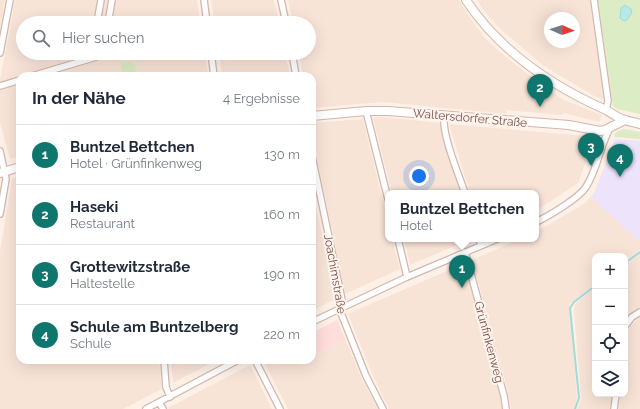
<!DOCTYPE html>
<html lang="de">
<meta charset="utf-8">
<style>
:root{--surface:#fff;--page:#f2f2f3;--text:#1f2937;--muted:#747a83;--line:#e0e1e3;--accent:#0f766e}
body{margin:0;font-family:Raleway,sans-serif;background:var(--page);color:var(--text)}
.controls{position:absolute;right:12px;bottom:12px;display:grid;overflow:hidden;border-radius:8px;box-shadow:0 4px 16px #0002}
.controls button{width:36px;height:36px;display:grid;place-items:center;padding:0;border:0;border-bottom:1px solid var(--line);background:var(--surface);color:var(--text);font:20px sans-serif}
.compass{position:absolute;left:544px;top:12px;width:36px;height:36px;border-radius:50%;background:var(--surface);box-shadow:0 4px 16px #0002;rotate:93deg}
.you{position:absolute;left:419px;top:176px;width:14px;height:14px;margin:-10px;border:3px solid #fff;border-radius:50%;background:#1a73e8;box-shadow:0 0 0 6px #1a73e833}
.badge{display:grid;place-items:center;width:26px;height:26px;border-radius:50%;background:var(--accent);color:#fff;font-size:13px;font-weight:700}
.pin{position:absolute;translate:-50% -33px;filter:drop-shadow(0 1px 2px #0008)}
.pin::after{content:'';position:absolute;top:21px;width:14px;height:12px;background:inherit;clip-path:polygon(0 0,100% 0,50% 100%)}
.popup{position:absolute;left:385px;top:190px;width:154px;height:52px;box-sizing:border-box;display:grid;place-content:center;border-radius:8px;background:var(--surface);filter:drop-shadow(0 1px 3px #0005);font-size:13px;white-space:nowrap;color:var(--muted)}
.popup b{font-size:15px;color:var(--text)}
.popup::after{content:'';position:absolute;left:50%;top:100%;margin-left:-8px;border:8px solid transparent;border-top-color:var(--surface)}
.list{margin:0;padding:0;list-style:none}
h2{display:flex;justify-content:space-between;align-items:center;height:52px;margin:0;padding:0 16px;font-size:17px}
h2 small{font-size:13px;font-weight:400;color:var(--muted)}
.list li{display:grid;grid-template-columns:26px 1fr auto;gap:12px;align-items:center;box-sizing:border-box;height:60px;padding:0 16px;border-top:1px solid var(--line)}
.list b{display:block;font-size:15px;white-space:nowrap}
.list p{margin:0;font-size:13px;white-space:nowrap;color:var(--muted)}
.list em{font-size:13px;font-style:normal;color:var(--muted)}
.icon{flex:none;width:22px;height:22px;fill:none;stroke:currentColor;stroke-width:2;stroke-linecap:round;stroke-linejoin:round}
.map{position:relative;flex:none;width:640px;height:409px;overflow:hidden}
.search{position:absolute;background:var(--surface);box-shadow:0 4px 16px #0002;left:16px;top:16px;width:300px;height:44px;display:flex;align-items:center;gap:10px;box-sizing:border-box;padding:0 14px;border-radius:22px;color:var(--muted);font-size:15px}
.panel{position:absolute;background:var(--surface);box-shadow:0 4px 16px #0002;left:16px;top:72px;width:300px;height:292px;border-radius:12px}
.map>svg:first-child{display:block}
.residential{fill:#f8e3d7;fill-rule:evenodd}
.commercial{fill:#feddda}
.education{fill:#ede3fa}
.green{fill:#dcecc4}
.water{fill:#b9e9e6;stroke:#9fdbd8}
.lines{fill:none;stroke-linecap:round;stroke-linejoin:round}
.stream{stroke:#9fdbd8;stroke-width:2}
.street-casing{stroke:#d3b7ae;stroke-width:8}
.secondary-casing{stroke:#d6b6ab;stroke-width:10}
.street{stroke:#fff;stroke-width:5.5}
.secondary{stroke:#fff;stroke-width:8}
.labels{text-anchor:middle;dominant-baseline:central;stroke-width:4;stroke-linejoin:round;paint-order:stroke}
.street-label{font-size:12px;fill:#795049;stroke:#fff5ee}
</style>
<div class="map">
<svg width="640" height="409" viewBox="0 0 640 409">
<rect width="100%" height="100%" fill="#fdf0e6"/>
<path class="residential" d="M0,0H5L0,28Z
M15,0H197L200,23H23V53H205L208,76H20V156L10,159L0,123V81Z
M211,0H274L279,23H215Z
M288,0H459L468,15L484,37L501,53L548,90L564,100L602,115L599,122L564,113L563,115L506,110L507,114L383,102L312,108V76H303L299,53H309V23H293Z
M477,0H590L604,99L596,97L584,90L544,66L499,28L482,8ZM550,18H574V42H550Z
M219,53H285L290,76H222Z
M381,117L440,123L462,193H392L373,118Z
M363,119L388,222V239H392L400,269L345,294L312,132V123Z
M449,124L584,136L594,140L578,183L536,211V193H470Z
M20,176V360H159L162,389L123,409H0V251L12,179Z
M312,187L335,299L312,311Z
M591,197L640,242V250L625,261V256H595V284L570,304L569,309L571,319L577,399L574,409H511L506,384L472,260L520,239H536V232L584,204Z
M404,239H471L410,265Z
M640,253V307L629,315L625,320V265Z
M465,263L493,367L503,409H389L372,373L348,314Z
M595,287V394H612L610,409H577L581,399L574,312L575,304Z
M640,317V409H619L620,394H625V357L628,331L631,325Z
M345,339L361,377L378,409H288L263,360H312V356Z
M171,360H217L173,383Z
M250,365L272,409H169L168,408Z"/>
<path class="commercial" d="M337,320L345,339L312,356V333Z"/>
<path class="education" d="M615,139L640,141V242L591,197L595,191Z"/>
<path class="green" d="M598,0H640V114L617,109L613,106Z
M121,62H130L135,64L136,73L134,76L124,75L121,69Z
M624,129L640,132V139L614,137L616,132Z"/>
<path class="water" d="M625,5L632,10L631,14L627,20L624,21L620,18L621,8Z"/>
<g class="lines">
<path class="stream" d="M625,263L640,252
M575,409L579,398L570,308L574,302L595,286"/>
<defs>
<path id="street" d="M204,0L207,23
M281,0L286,23
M594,0L608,101L606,110
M97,23L101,0
M108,23L112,0
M0,53L10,0
M211,53L214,76
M292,53L296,76
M86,60L96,57L102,53
M32,76L86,60L91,53
M0,86L20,80
M366,111L388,199
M444,116C442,135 458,173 465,193
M0,151L6,179L0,214
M312,156L342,300L341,313L366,376L383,409
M536,222C549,216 579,198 586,187C598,168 600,145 611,126
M398,239L407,277
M479,239L481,245
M465,252L504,396L506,409
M312,322L407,277L497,239
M625,326L632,317L640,312
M164,360L166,387L170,397
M255,360L280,409
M159,402L163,409
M146,409L238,360
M614,409L616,394"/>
<path id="secondary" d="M466,0C499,50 552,86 606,110C612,113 619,119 625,120C630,122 635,122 640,124
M312,116L366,111H388L569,125L600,131L605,130L625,120
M0,173L20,167"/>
</defs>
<use href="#street" class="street-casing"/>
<use href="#secondary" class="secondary-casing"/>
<use href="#street" class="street"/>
<use href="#secondary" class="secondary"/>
</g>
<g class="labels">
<g class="street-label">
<text transform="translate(470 118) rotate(5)">Waltersdorfer Straße</text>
<text transform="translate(335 274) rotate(80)">Joachimstraße</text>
<text transform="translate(489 342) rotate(75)">Grünfinkenweg</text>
</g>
</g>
</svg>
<div class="controls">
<button>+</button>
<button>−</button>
<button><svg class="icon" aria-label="locate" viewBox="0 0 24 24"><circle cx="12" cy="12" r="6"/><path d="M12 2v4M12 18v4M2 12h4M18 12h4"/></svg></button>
<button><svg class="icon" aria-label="layers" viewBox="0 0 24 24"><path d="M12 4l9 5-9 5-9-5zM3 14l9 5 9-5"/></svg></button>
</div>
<svg class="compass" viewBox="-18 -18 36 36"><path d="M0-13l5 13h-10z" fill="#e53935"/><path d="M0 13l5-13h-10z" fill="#747a83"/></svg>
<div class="you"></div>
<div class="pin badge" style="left:462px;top:288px">1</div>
<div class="popup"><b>Buntzel Bettchen</b>Hotel</div>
<div class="pin badge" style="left:540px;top:107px">2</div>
<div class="pin badge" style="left:591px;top:166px">3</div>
<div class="pin badge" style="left:620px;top:177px">4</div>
<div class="search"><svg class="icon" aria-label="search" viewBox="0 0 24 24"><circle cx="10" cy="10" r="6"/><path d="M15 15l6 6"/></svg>Hier suchen</div>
<section class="panel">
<h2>In der Nähe<small>4 Ergebnisse</small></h2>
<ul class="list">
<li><span class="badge">1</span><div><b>Buntzel Bettchen</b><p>Hotel · Grünfinkenweg</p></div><em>130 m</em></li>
<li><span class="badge">2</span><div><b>Haseki</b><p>Restaurant</p></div><em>160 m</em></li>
<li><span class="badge">3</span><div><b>Grottewitzstraße</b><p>Haltestelle</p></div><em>190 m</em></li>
<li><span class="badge">4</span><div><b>Schule am Buntzelberg</b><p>Schule</p></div><em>220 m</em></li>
</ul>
</section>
</div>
